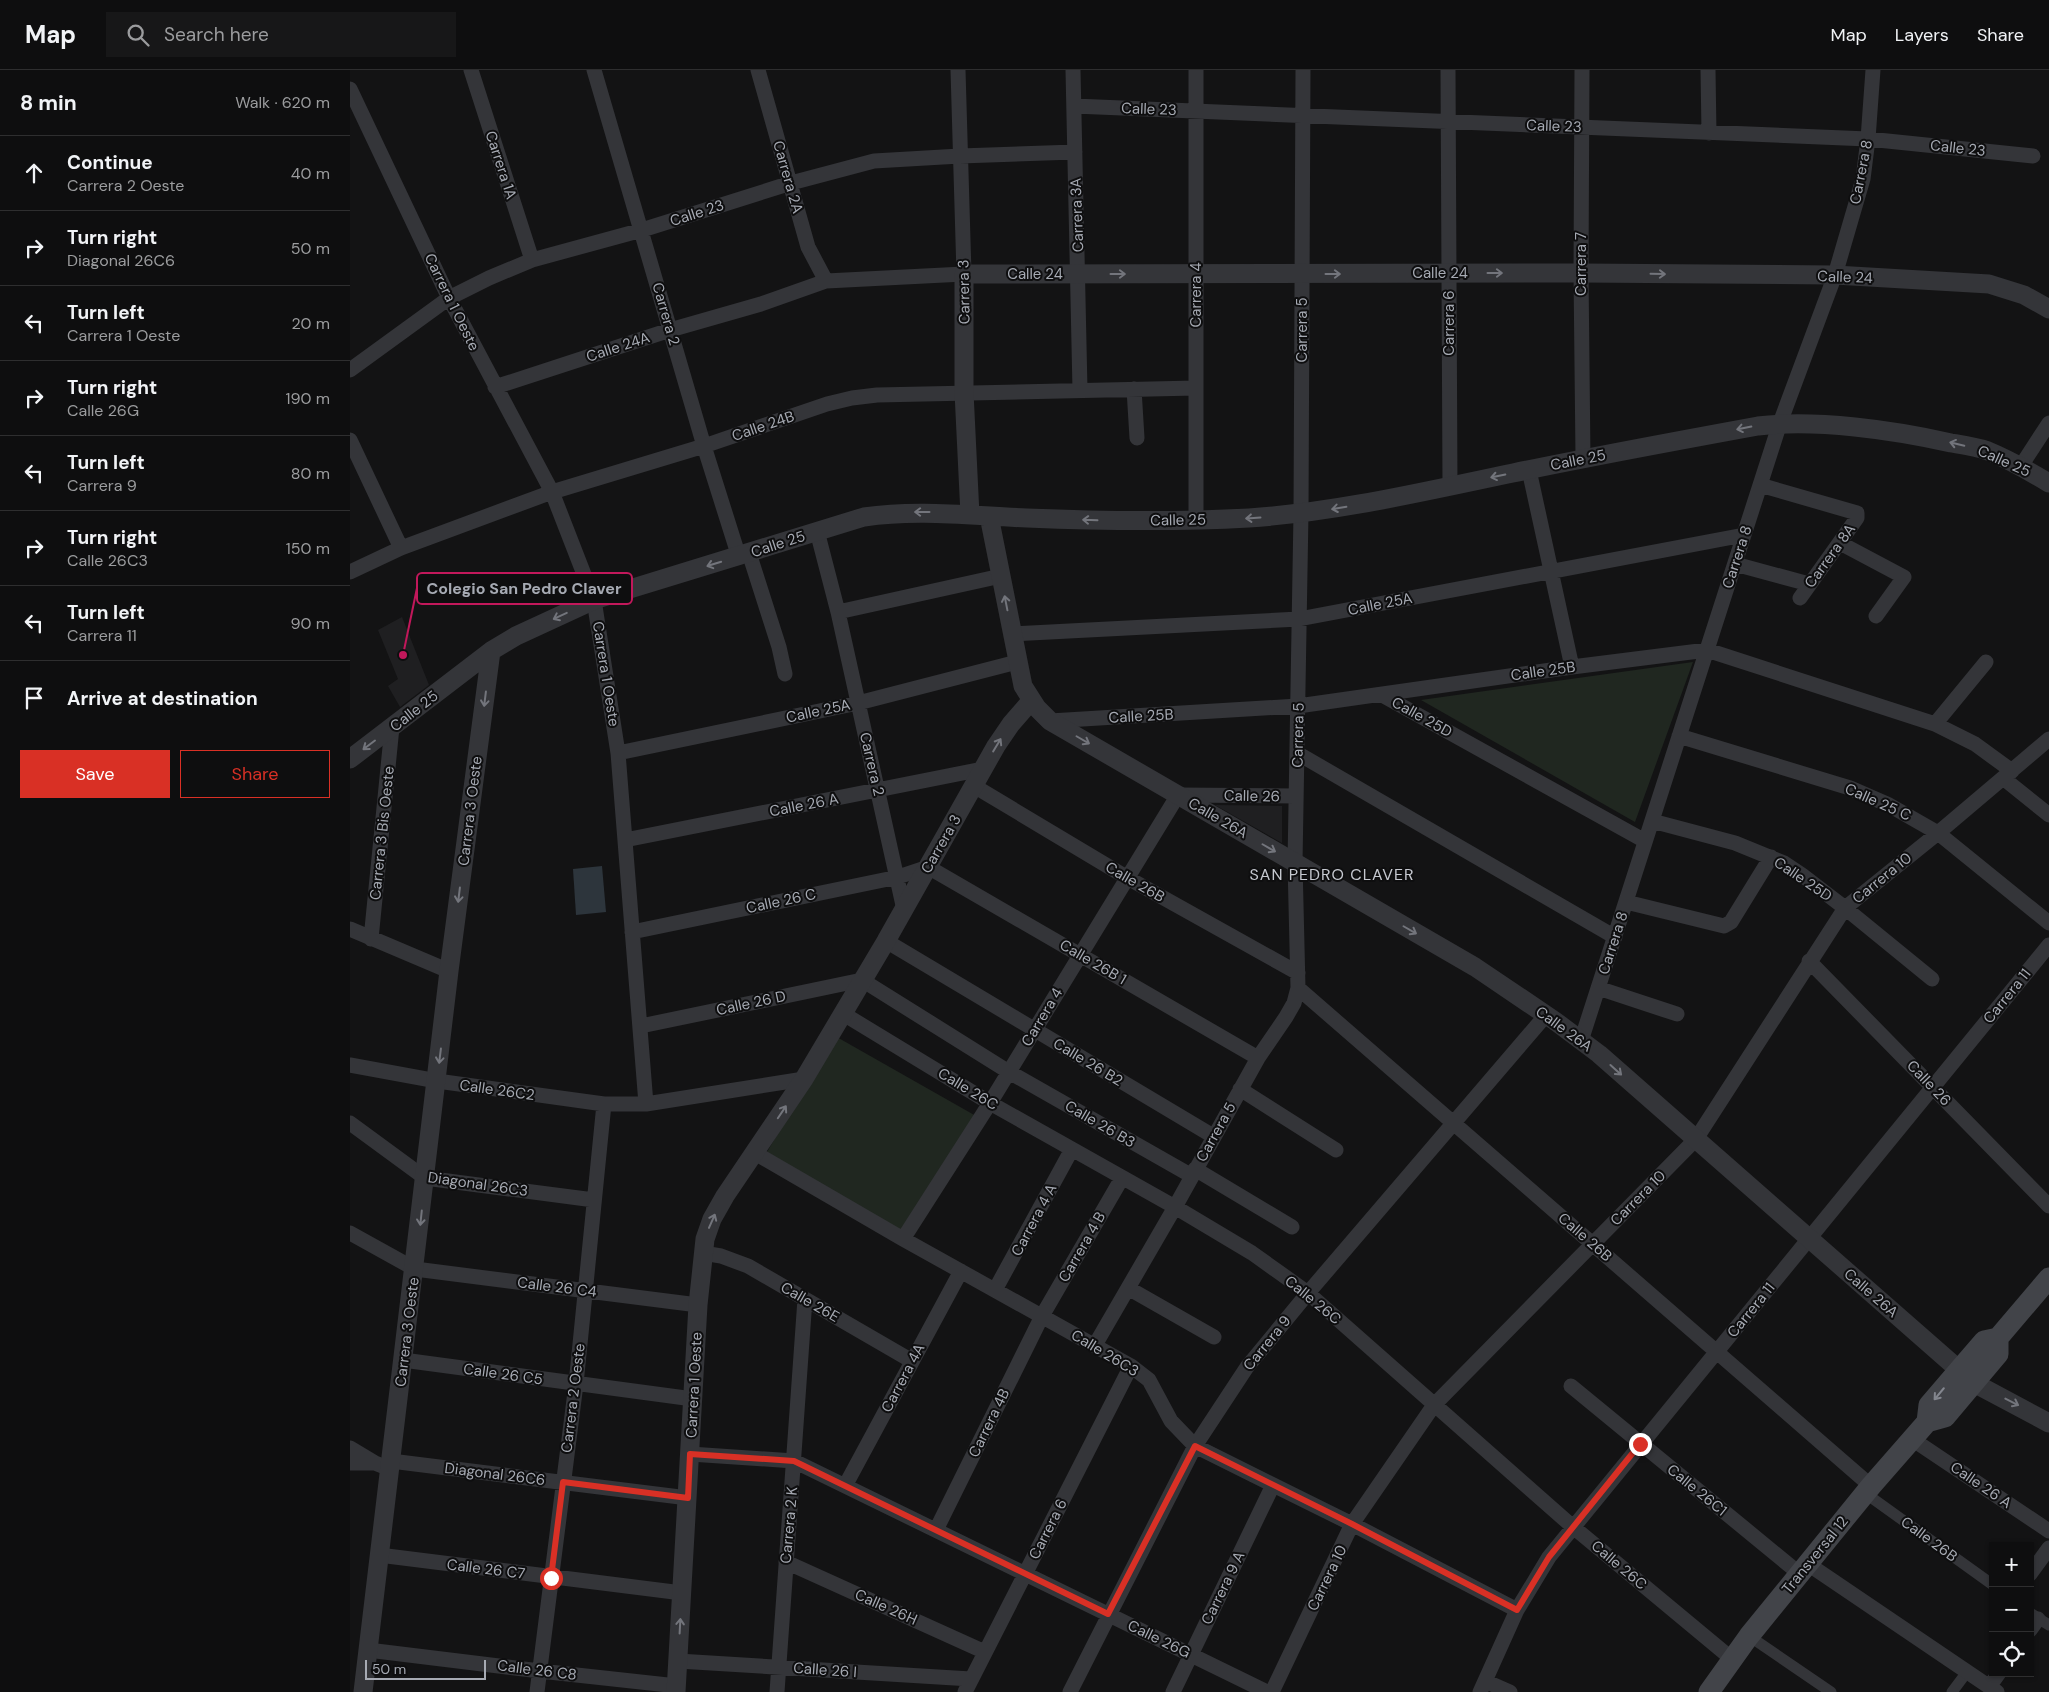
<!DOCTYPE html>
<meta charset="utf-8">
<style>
:root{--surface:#0e0e0f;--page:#171718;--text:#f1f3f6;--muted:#9b9c9e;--line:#2e2e2f;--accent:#d93025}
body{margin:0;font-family:"DM Sans",sans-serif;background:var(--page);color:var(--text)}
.controls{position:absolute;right:15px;bottom:15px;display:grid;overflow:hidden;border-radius:0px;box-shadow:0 1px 4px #0004}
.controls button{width:45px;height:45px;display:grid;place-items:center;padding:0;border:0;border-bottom:1px solid var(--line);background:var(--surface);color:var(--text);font:25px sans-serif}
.scale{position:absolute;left:15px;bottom:12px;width:121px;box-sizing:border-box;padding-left:5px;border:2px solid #a6aab3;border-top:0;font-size:14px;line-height:18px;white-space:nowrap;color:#a6aab3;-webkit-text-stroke:4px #0e0e0f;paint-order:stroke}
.stop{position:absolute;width:15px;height:15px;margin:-11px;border:4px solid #d93025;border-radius:50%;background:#fff}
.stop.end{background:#d93025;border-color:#fff;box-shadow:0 1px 5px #0008}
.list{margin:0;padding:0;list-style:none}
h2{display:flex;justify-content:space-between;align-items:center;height:65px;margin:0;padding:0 20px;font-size:21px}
h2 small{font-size:16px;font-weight:400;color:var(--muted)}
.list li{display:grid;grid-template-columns:32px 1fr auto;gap:15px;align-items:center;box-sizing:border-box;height:75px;padding:0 20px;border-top:1px solid var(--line)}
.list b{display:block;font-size:19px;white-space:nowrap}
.list p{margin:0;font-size:16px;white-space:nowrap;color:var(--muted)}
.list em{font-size:16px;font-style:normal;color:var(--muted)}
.actions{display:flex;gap:10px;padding:15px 20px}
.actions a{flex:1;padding:11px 0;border:1px solid var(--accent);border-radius:0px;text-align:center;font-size:18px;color:var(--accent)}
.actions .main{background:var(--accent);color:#fff}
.icon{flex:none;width:28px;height:28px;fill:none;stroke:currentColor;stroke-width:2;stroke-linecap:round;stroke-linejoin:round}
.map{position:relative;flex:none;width:1699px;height:1622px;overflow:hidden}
header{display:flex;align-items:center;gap:30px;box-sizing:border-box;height:70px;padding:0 25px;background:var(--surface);border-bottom:1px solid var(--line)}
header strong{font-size:24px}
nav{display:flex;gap:28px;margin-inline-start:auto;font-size:18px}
.search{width:350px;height:45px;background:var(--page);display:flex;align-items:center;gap:12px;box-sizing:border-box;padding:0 18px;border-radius:0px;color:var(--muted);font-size:19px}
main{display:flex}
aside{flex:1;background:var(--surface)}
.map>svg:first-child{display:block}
.built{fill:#1f1f21}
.green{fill:#202720}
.water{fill:#2d353c}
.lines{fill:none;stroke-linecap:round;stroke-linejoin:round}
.pedestrian{stroke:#343539;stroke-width:11}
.minor{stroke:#343539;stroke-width:15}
.tertiary{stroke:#343539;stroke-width:19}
.secondary{stroke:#424449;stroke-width:21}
.oneway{stroke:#73757c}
.oneway2{stroke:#83868e}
.route{stroke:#d93025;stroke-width:6}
.labels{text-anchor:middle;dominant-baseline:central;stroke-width:4;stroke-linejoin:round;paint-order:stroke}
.street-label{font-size:15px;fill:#a6aab3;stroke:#0e0e0f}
.neighbourhood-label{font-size:16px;letter-spacing:1px;fill:#c6c9d0;stroke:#0e0e0f}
.leader{fill:none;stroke:#c2185b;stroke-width:2}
.callout-dot{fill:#c2185b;stroke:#0e0e0f;stroke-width:2}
.callout{fill:#0e0e0f;stroke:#c2185b;stroke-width:2}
.callout-label{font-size:16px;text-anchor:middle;font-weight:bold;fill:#a6aab3}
</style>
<header>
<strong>Map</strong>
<div class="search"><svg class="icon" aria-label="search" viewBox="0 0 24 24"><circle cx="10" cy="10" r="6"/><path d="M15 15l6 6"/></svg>Search here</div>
<nav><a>Map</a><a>Layers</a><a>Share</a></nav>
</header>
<main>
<aside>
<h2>8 min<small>Walk · 620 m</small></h2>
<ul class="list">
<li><svg class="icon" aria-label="ahead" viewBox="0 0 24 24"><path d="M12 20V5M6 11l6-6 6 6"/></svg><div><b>Continue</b><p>Carrera 2 Oeste</p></div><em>40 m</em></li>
<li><svg class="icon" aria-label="right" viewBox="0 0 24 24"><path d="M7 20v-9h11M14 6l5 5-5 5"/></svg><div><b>Turn right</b><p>Diagonal 26C6</p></div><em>50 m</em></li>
<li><svg class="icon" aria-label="left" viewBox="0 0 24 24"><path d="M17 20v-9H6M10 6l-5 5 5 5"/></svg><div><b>Turn left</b><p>Carrera 1 Oeste</p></div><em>20 m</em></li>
<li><svg class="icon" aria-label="right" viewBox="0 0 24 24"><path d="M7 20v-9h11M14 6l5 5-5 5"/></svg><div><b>Turn right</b><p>Calle 26G</p></div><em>190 m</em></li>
<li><svg class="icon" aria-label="left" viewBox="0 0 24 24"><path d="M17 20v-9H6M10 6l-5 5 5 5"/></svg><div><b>Turn left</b><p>Carrera 9</p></div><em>80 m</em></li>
<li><svg class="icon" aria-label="right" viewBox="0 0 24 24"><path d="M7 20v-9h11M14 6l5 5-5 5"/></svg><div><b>Turn right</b><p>Calle 26C3</p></div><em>150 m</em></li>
<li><svg class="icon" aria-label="left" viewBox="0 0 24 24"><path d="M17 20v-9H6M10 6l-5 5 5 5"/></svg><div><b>Turn left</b><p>Carrera 11</p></div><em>90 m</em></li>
<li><svg class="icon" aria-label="arrive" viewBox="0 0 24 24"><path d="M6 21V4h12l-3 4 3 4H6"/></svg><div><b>Arrive at destination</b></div></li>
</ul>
<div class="actions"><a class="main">Save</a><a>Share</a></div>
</aside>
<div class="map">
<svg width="1699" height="1622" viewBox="0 0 1699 1622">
<rect width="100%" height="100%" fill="#131314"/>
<path class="built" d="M52,547L79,615L50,637L38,616L48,609L28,560Z
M865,735L932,736V773Z"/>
<path class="green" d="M1343,592L1285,752L1071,630Z
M485,966L626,1046L550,1163L417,1082Z"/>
<path class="water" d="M252,796L256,842L226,845L223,799Z"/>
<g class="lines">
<path class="pedestrian" d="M1515,1423L1643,1515
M1680,1543L1699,1555
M1399,1566L1481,1622
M1602,1622L1617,1602"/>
<path class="minor" d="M121,0L182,190
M244,0L354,376L389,487
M408,0L458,177L476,211
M723,0L730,320
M1098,0L1100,416
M1232,0L1231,203L1233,388
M1358,0L1359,63
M0,19L99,228L202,422L244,530L268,683L296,1034
M724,36L1518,69L1683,86
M0,300L99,228L139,208L182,190L292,160L441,113L524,91L610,86L725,82
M145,317L320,260L411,234L476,211L614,204L608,0
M784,319L787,368
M0,370L51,478
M1671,396L1699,353
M1179,400L1222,597
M1410,415L1507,443V448L1450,528
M846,449V0
M467,461L488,542L554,840
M1490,473L1554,507L1526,546
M399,483L429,577L435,604
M1385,494L1459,514
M0,502L51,478L202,422L354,376L477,334L502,328L527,325L846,318
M488,542L651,506
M662,564L949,549L1394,465
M1032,625L1295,771
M700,651L948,636L1222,597L1357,580L1585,654L1625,674L1662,701
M1585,654L1636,592
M1329,666L1500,718L1539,735L1588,763L1699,853
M268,683L508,633L667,592
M947,683L1265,867
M1653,708L1699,745
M624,716L776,807L948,903
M1302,751L1385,773L1434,793L1452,805L1495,838L1582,909
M275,770L633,699
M1276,832L1374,856L1381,852L1421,787
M0,859L99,901
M282,862L548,807L578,797L908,988
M21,869L42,657
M536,871L863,1066
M1459,891L1699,1136
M948,918C1138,1085 1331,1249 1521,1416
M1248,918L1327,944
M492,943L640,1033L825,1137L902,1183L958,1223L1222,1456L1382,1589
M291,956L512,910L659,1002L842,1106
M1231,971L1430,353L1485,205L1513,109L1518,69L1523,0
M0,995L87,1011L254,1034H296L454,1009
M890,1019L986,1080
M0,1053L75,1108L244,1130
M405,1083L553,1169L781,1296L799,1310L821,1351L845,1376L1002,1454L1167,1540
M845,1099L942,1157
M0,1163L65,1199L348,1235
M553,1169L640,1033L828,725L946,726
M353,1183L371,1186L398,1196L562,1291
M778,1218L864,1267
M645,1220L722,1079
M745,1275L825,1137L908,988L936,947L944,933L948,918L945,793L951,443L953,0
M53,1290L343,1329
M1221,1316L1450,1504
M1562,1369L1699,1461
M0,1378L25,1393
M340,1384L444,1391L917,1622
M41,1391L338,1428
M0,1393H25L40,1399
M495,1416L611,1201
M586,1460L692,1246L772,1108
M29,1485L332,1523
M436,1492L635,1582
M1458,1494L1647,1622
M1680,1504L1699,1478
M1680,1560L1688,1549
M18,1580L190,1601L327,1616
M328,1591L621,1609
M1135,1611L1160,1622
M1639,1617L1649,1603
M187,1622L226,1314L254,1034
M427,1622L455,1229
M615,1622L781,1296
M720,1622L845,1376L897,1297L958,1223L1196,945
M823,1622L923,1415
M922,1622L1002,1454L1084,1335L1346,1069L1495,838L1588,763L1699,669
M1130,1622L1167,1540L1199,1487L1699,875"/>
<path class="tertiary" d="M620,445L614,322V204L1231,203L1485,205L1639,214L1674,225L1699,239
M639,446L673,616L687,638L700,651L1125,897L1205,951L1249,984L1624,1313L1699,1353
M0,689L141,581L166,566L244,530L514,447C568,439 622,446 677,448C751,451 825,452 899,448C988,442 1076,421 1163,403C1244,386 1326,371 1408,356C1466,349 1544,360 1601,373C1613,375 1627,377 1638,381C1660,390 1679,401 1699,413
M13,1622L99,901L141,581
M326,1622L348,1235L355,1169L362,1149L375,1126L454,1009L536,871L646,676L661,654L681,631"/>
<path class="secondary" d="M1577,1352L1579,1335L1609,1300L1634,1271L1648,1268L1699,1208
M1359,1622L1399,1566L1521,1416L1577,1352L1595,1347L1648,1284V1268"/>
</g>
<defs><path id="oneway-shaft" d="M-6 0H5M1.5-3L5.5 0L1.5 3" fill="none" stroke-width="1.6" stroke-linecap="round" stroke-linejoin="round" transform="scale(1.25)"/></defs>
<g class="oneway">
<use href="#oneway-shaft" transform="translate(1145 203)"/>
<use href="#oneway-shaft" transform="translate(768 204)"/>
<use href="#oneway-shaft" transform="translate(983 204)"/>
<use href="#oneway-shaft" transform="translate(1308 204) rotate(1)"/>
<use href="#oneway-shaft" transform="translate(1394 358) rotate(169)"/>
<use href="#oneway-shaft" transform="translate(1607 374) rotate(-167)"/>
<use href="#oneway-shaft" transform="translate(1148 406) rotate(168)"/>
<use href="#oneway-shaft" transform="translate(989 438) rotate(171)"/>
<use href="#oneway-shaft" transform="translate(572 442) rotate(-180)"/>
<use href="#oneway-shaft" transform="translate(903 448) rotate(176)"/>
<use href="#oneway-shaft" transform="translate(740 450) rotate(-178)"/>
<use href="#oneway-shaft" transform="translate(364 494) rotate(163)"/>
<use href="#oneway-shaft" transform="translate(656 533) rotate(-101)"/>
<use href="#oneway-shaft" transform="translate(210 546) rotate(155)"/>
<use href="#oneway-shaft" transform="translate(135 629) rotate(97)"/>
<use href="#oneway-shaft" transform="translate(733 670) rotate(30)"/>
<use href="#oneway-shaft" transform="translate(19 675) rotate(143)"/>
<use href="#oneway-shaft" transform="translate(647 675) rotate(-59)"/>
<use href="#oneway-shaft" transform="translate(919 778) rotate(30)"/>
<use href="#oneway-shaft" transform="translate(109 825) rotate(97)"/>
<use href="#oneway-shaft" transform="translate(1060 860) rotate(30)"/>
<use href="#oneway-shaft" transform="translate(90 986) rotate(97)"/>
<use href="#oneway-shaft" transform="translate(1266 1000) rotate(42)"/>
<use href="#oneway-shaft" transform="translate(432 1042) rotate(-56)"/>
<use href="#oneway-shaft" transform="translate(71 1148) rotate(96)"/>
<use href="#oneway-shaft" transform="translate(362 1151) rotate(-66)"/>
<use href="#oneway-shaft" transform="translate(1662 1332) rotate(27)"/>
<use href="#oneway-shaft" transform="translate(330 1556) rotate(-87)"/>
</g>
<use class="oneway2" href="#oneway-shaft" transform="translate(1589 1324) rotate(130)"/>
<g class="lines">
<path class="route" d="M201,1508L213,1412L338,1428L340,1384L444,1391L758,1544L845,1376L1002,1454L1167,1540L1199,1487L1290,1374"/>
</g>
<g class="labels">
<g class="street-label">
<text transform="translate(799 39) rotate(2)">Calle 23</text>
<text transform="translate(1204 56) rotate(2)">Calle 23</text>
<text transform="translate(1608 78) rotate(6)">Calle 23</text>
<text transform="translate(151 95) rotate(72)">Carrera 1A</text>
<text transform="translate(1511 102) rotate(-79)">Carrera 8</text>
<text transform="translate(438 107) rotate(74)">Carrera 2A</text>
<text transform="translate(347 143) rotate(-18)">Calle 23</text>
<text transform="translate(727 145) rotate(-92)">Carrera 3A</text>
<text transform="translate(1231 194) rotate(-90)">Carrera 7</text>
<text x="1090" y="203">Calle 24</text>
<text x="685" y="204">Calle 24</text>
<text transform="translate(1495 207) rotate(2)">Calle 24</text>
<text transform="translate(614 222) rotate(-91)">Carrera 3</text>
<text transform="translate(846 225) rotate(-90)">Carrera 4</text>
<text transform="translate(102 232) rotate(64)">Carrera 1 Oeste</text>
<text transform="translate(316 244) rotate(74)">Carrera 2</text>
<text transform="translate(1099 253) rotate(-90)">Carrera 6</text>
<text transform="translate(952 260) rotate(-90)">Carrera 5</text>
<text transform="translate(268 277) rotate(-18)">Calle 24A</text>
<text transform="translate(413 356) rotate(-19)">Calle 24B</text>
<text transform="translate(1228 390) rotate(-11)">Calle 25</text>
<text transform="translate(1654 391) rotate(24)">Calle 25</text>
<text transform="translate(828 450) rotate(-1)">Calle 25</text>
<text transform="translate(428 474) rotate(-18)">Calle 25</text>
<text transform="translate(1480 486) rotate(-54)">Carrera 8A</text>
<text transform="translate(1387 487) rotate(-72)">Carrera 8</text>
<text transform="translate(1030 534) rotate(-11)">Calle 25A</text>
<text transform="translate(1193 601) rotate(-8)">Calle 25B</text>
<text transform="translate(256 604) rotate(81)">Carrera 1 Oeste</text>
<text transform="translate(64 641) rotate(-38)">Calle 25</text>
<text transform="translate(468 641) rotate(-12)">Calle 25A</text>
<text transform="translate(791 646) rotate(-3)">Calle 25B</text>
<text transform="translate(1072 647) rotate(29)">Calle 25D</text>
<text transform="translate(948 665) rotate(-89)">Carrera 5</text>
<text transform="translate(522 694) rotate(77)">Carrera 2</text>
<text transform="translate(902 726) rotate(1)">Calle 26</text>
<text transform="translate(1528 732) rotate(24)">Calle 25 C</text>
<text transform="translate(454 735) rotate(-11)">Calle 26 A</text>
<text transform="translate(120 741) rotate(-83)">Carrera 3 Oeste</text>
<text transform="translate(868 748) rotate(30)">Calle 26A</text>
<text transform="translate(32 763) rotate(-84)">Carrera 3 Bis Oeste</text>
<text transform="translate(591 774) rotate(-60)">Carrera 3</text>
<text transform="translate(1532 808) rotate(-39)">Carrera 10</text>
<text transform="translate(1453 809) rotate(34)">Calle 25D</text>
<text transform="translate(785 812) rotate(30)">Calle 26B</text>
<text transform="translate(431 831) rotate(-12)">Calle 26 C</text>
<text transform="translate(1263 873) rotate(-72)">Carrera 8</text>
<text transform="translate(743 892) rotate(30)">Calle 26B 1</text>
<text transform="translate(1657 926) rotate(-51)">Carrera 11</text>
<text transform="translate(401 933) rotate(-12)">Calle 26 D</text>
<text transform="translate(692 947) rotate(-59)">Carrera 4</text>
<text transform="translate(1214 959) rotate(36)">Calle 26A</text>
<text transform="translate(738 992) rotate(31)">Calle 26 B2</text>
<text transform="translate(1579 1013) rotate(46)">Calle 26</text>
<text transform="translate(618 1019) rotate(31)">Calle 26C</text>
<text transform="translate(147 1020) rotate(8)">Calle 26C2</text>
<text transform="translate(750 1054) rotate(30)">Calle 26 B3</text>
<text transform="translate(866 1062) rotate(-61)">Carrera 5</text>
<text transform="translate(128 1114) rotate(8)">Diagonal 26C3</text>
<text transform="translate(1288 1128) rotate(-45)">Carrera 10</text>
<text transform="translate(684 1150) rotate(-62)">Carrera 4 A</text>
<text transform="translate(1235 1167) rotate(41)">Calle 26B</text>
<text transform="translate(732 1177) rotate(-60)">Carrera 4 B</text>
<text transform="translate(207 1217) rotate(7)">Calle 26 C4</text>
<text transform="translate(1521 1223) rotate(41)">Calle 26A</text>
<text transform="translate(963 1230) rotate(39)">Calle 26C</text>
<text transform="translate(460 1232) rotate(30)">Calle 26E</text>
<text transform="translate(1401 1240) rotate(-51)">Carrera 11</text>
<text transform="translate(57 1262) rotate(-83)">Carrera 3 Oeste</text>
<text transform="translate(917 1273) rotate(-51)">Carrera 9</text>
<text transform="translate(755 1283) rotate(31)">Calle 26C3</text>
<text transform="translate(153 1304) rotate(8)">Calle 26 C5</text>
<text transform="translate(553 1308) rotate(-62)">Carrera 4A</text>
<text transform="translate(344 1315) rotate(-87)">Carrera 1 Oeste</text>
<text transform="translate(223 1328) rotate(-83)">Carrera 2 Oeste</text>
<text transform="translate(639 1353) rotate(-64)">Carrera 4B</text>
<text transform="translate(145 1404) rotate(7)">Diagonal 26C6</text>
<text transform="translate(1631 1415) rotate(34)">Calle 26 A</text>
<text transform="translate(1347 1420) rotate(39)">Calle 26C1</text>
<text transform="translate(439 1455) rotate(-85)">Carrera 2 K</text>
<text transform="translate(698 1459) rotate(-63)">Carrera 6</text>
<text transform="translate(1579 1469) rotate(36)">Calle 26B</text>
<text transform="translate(1465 1485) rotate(-51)">Transversal 12</text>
<text transform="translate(1269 1495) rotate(40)">Calle 26C</text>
<text transform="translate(136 1499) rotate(7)">Calle 26 C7</text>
<text transform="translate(977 1508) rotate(-64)">Carrera 10</text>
<text transform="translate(873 1518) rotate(-64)">Carrera 9 A</text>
<text transform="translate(536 1537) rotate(24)">Calle 26H</text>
<text transform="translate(809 1569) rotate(26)">Calle 26G</text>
<text transform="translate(187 1600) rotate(7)">Calle 26 C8</text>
<text transform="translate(475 1600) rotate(4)">Calle 26 I</text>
</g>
<g class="neighbourhood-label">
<text x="982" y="804">SAN PEDRO CLAVER</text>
</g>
</g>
<path class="leader" d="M53 585L67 518"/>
<circle class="callout-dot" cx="53" cy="585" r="5"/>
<rect class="callout" x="67" y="503" width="215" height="31" rx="5"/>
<g class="callout-label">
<text x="174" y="524">Colegio San Pedro Claver</text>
</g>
</svg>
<div class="controls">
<button>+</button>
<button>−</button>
<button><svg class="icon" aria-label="locate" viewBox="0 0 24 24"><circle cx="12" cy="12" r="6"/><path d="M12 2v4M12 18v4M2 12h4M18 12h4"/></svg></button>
</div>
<div class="scale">50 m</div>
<div class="stop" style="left:201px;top:1508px"></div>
<div class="stop end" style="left:1290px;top:1374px"></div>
</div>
</main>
